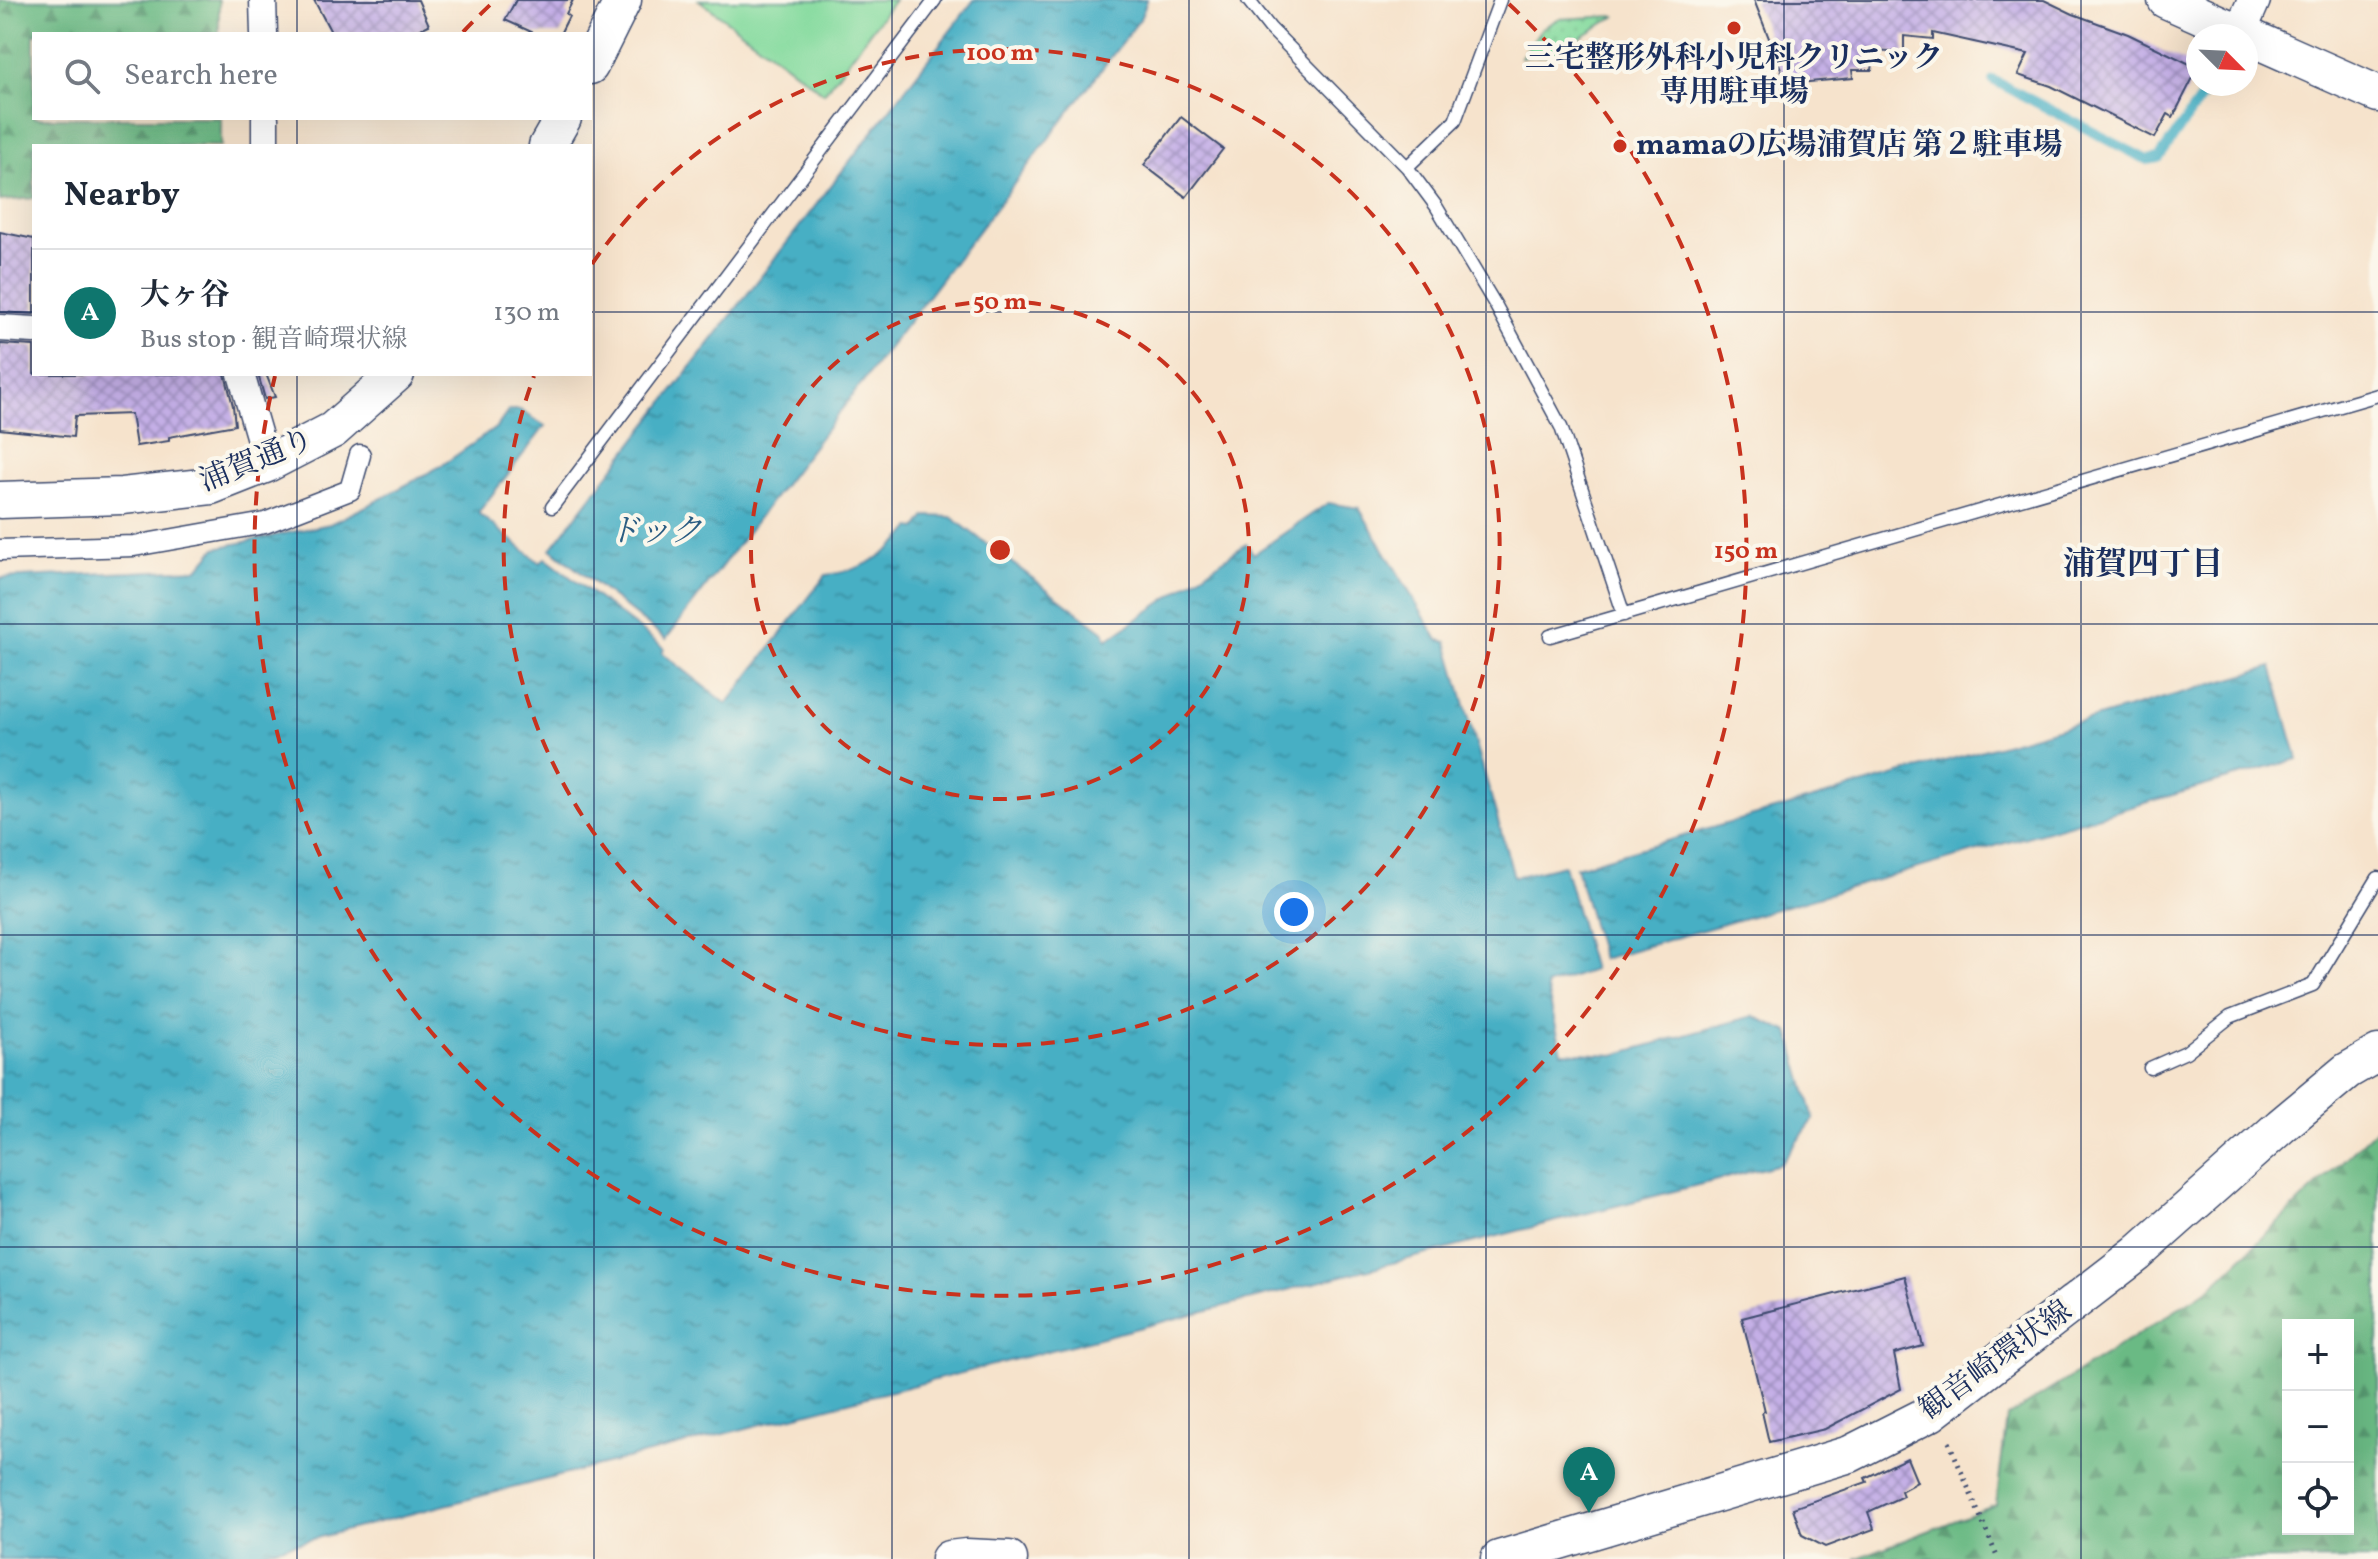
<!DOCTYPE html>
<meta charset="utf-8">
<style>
:root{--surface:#fff;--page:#f2f2f3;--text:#1f2937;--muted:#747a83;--line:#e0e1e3;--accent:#0f766e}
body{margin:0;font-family:Vollkorn,"Noto Serif JP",serif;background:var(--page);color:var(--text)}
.controls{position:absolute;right:24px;bottom:24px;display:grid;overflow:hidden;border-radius:0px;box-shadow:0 8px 32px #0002}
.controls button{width:72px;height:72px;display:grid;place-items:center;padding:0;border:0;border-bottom:2px solid var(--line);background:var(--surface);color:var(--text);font:40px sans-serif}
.compass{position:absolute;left:2186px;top:24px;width:72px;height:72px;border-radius:50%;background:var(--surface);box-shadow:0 8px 32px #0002;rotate:114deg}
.you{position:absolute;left:1294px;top:912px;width:28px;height:28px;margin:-20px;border:6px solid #fff;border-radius:50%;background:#1a73e8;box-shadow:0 0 0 12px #1a73e833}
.badge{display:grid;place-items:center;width:52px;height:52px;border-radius:50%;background:var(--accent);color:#fff;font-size:26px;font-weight:700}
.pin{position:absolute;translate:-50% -66px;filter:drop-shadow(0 2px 4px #0008)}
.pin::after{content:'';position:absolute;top:42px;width:28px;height:24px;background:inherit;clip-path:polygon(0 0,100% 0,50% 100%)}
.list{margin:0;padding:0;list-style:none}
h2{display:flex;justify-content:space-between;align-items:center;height:104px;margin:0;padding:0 32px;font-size:34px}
h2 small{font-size:26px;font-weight:400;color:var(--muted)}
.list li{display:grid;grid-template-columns:52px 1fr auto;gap:24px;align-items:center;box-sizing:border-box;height:128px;padding:0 32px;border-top:2px solid var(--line)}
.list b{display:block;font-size:30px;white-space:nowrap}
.list p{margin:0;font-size:26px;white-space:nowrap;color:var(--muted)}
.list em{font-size:26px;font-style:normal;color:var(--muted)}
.icon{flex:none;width:44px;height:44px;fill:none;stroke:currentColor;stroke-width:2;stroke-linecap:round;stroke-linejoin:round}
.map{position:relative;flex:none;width:2378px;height:1559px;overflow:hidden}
.search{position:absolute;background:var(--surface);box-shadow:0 8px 32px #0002;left:32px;top:32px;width:560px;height:88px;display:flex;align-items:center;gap:20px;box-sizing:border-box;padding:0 28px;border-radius:0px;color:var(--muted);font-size:30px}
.panel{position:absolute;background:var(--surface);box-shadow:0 8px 32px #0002;left:32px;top:144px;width:560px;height:232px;border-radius:0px}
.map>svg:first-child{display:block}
.green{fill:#83da9d;stroke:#4f847e;stroke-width:2}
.forest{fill:url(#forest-firs);stroke:#427471;stroke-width:2;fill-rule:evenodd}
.garden{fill:url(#garden-dots);stroke:#4f847e;stroke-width:2}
.water{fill:url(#water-ripples);stroke:#306f91;stroke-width:2}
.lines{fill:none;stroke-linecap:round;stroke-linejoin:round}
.stream{stroke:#46afc4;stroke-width:10}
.building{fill:url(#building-cross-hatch)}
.service-casing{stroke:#3c4a6e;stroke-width:15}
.pedestrian-casing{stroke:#3c4a6e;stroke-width:23}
.minor-casing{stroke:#3c4a6e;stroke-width:29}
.tertiary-casing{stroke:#3c4a6e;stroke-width:35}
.secondary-casing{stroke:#3c4a6e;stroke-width:39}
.path{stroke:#3c4a6e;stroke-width:5;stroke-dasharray:2 6;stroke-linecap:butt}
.service{stroke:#fff;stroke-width:12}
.pedestrian{stroke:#fff;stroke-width:20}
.minor{stroke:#fff;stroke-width:26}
.tertiary{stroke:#fff;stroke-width:32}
.secondary{stroke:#fff;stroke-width:36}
.grid{fill:none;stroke:#1b2f5e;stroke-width:2;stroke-opacity:0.55}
.ring{fill:none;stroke:#c8321e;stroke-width:4;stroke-dasharray:14 10}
.poi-dot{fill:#c8321e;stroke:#fbf7ec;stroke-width:3}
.labels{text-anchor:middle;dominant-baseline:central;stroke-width:8;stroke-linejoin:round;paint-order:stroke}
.poi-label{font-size:30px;font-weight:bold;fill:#1b2f5e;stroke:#fbf7ec}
.street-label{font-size:30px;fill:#1b2f5e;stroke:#fbf7ec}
.water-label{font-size:32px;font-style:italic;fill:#2a5c82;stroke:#fbf7ec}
.neighbourhood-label{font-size:32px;font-weight:bold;fill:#1b2f5e;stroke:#fbf7ec}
.centre{fill:#c8321e;stroke:#fbf7ec;stroke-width:4}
.ring-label{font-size:24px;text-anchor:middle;font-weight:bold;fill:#c8321e;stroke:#fbf7ec;stroke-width:8;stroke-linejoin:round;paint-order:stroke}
</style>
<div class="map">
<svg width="2378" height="1559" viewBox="0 0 2378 1559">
<defs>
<pattern id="forest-firs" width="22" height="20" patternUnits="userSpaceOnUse" patternTransform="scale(2)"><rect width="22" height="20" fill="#6aba84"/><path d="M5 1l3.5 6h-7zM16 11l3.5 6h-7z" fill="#56986f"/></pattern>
<pattern id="garden-dots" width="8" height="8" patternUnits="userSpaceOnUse" patternTransform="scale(2)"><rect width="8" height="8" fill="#83da9d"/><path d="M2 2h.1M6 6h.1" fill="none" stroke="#71bb8a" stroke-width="1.8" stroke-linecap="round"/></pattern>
<pattern id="water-ripples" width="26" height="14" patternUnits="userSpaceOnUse" patternTransform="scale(2)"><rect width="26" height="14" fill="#46afc4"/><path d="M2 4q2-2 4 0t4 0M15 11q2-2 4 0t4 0" fill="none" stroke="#3a8fa2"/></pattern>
<pattern id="building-cross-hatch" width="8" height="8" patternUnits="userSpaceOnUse" patternTransform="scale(2)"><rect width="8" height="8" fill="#c4afe6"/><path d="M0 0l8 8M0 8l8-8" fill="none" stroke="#9e8fbe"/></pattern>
</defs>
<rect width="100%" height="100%" fill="#fbf7ec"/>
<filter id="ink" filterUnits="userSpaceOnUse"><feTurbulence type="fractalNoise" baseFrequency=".0125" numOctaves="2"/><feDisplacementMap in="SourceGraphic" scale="16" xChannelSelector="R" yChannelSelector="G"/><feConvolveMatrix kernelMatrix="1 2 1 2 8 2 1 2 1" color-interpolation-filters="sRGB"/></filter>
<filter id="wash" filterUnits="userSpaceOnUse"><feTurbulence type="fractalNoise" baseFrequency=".006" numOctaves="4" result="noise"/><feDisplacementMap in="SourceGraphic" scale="32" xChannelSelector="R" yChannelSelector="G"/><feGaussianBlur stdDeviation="1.8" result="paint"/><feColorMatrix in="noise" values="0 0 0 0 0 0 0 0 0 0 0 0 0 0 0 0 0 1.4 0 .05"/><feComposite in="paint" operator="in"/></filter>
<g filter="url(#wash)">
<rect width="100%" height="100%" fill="#f6e3cc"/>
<path class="green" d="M699,0H894L824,93Z"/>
<path class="forest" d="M0,0H219V34H34V118H221V146H34V198L0,201Z
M2378,1127V1559H1855L1996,1505L2007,1417L2208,1290ZM2288,1325H2348V1529H2288Z"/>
<path class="garden" d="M1616,16L1551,55L1521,57L1541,29L1558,19Z"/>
<path class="water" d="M974,0H1147L1140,19L666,639L551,549Z
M520,410L545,426L478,513L540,563L545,558L664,648L662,653L727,704L826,575C861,571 889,556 911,528L917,529L926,516L951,517L1104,632L1107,640L1246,544L1254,554L1328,503L1359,508L1438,640L1447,642L1514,877L1564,865L1593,970L1546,986L1562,1052L1614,1055L1753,1016L1789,1032L1814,1119L1780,1164L234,1559H0V578L198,569L216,548L330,524L371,504L441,466L497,427L509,410Z
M2272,667L2298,759L1602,959L1576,867Z"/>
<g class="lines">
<path class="stream" d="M1993,80L2147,160L2159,158L2211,84"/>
</g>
<g id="blocks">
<path class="building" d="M314,0H418L429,25L410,34H332Z
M516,0H573L566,14L569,16L560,34H536L505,20Z
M1754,0H2044L2073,14L2128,34L2198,68L2173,117L2168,114L2155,138L2051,86L2018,75L2028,54L1933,33V39L1904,36V53L1875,51L1872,70H1852L1853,78L1787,84Z
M1181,117L1223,149L1186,197L1144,165Z
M0,232L34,239V314L0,312Z
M0,344L34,346V374H225L233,406L235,425L169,437V441L136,446L131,414L75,416L73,437L0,429Z
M258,374H266L275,397L265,399Z
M1905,1276L1923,1346L1894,1354L1901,1389L1825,1429L1769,1442L1762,1412L1765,1411L1742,1318Z
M1907,1458L1917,1482L1901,1491L1903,1496L1868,1512L1874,1529L1825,1547L1802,1535L1793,1508L1867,1482L1865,1478Z"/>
</g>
</g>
<g filter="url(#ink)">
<use href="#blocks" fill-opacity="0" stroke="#3c4a6e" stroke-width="2"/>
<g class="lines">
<defs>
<path id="service" d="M1248,0L1270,28L1407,167L1436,206L1496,306L1561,427L1624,615
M1407,167L1455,121L1500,0
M552,507L935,0
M1550,636L2378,395
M2150,1068L2186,1052L2230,1017L2313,985L2378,878"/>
<path id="pedestrian" d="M0,550L134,546L265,523L350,490L360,455"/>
<path id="minor" d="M263,0L264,34
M265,118V146
M0,328L34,330
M241,374L267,464"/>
<path id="tertiary" d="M2240,32L2254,0"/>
<path id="secondary" d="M2166,0L2378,94
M590,66L623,0
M547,146L563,118
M0,500L122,496L211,486L267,464L333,430L396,374
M949,1559L966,1557L1009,1559
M1499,1559L1850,1454L1931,1413L2137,1254L2281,1126L2347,1071L2378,1053"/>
</defs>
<use href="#service" class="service-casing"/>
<use href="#pedestrian" class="pedestrian-casing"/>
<use href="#minor" class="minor-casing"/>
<use href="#tertiary" class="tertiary-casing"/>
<use href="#secondary" class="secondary-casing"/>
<path class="path" d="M1949,1442L1998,1559"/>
<use href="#service" class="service"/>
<use href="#pedestrian" class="pedestrian"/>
<use href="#minor" class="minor"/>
<use href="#tertiary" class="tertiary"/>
<use href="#secondary" class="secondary"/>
</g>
</g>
<path class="grid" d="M297,0V34M594,0V1559M892,0V1559M1189,0V1559M1486,0V1559M1784,0V1559M2081,0V1559M297,118V146M0,312H34M590,312H2378M297,374V1559M0,624H2378M0,935H2378M0,1247H2378"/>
<g class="ring">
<circle cx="1000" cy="550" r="249"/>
<path d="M592 264A498 498 0 1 1 534 376"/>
<path d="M463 32A746 746 0 0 1 491 4M1509 4A746 746 0 1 1 275 376"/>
</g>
<g class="poi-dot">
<circle cx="1734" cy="28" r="8"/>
<circle cx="1620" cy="146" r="8"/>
</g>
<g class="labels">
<g class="poi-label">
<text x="1734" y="59">三宅整形外科小児科クリニック<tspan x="1734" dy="34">専用駐車場</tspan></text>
<text x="1636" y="146" text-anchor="start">mamaの広場浦賀店 第２駐車場</text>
</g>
<g class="street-label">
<text transform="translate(257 461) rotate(-22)">浦賀通り</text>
<text transform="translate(1996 1361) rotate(-36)">観音崎環状線</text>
</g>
<g class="water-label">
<text x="655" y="533">ドック</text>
</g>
<g class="neighbourhood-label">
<text x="2143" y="566">浦賀四丁目</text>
</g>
</g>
<circle cx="1000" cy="550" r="12" class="centre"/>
<g class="ring-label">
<text x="1000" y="60">100 m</text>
<text x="1000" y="309">50 m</text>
<text x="1746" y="558">150 m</text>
</g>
</svg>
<div class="controls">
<button>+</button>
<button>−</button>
<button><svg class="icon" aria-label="locate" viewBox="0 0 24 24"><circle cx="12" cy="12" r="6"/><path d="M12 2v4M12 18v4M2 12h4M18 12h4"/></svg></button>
</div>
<svg class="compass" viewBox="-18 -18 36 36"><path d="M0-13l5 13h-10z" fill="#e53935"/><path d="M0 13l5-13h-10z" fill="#747a83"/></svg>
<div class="you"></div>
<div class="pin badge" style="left:1589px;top:1513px">A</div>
<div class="search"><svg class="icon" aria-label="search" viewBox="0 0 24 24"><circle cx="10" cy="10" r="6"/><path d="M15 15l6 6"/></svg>Search here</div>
<section class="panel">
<h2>Nearby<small></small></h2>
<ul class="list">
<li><span class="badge">A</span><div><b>大ヶ谷</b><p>Bus stop · 観音崎環状線</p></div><em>130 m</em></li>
</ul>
</section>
</div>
